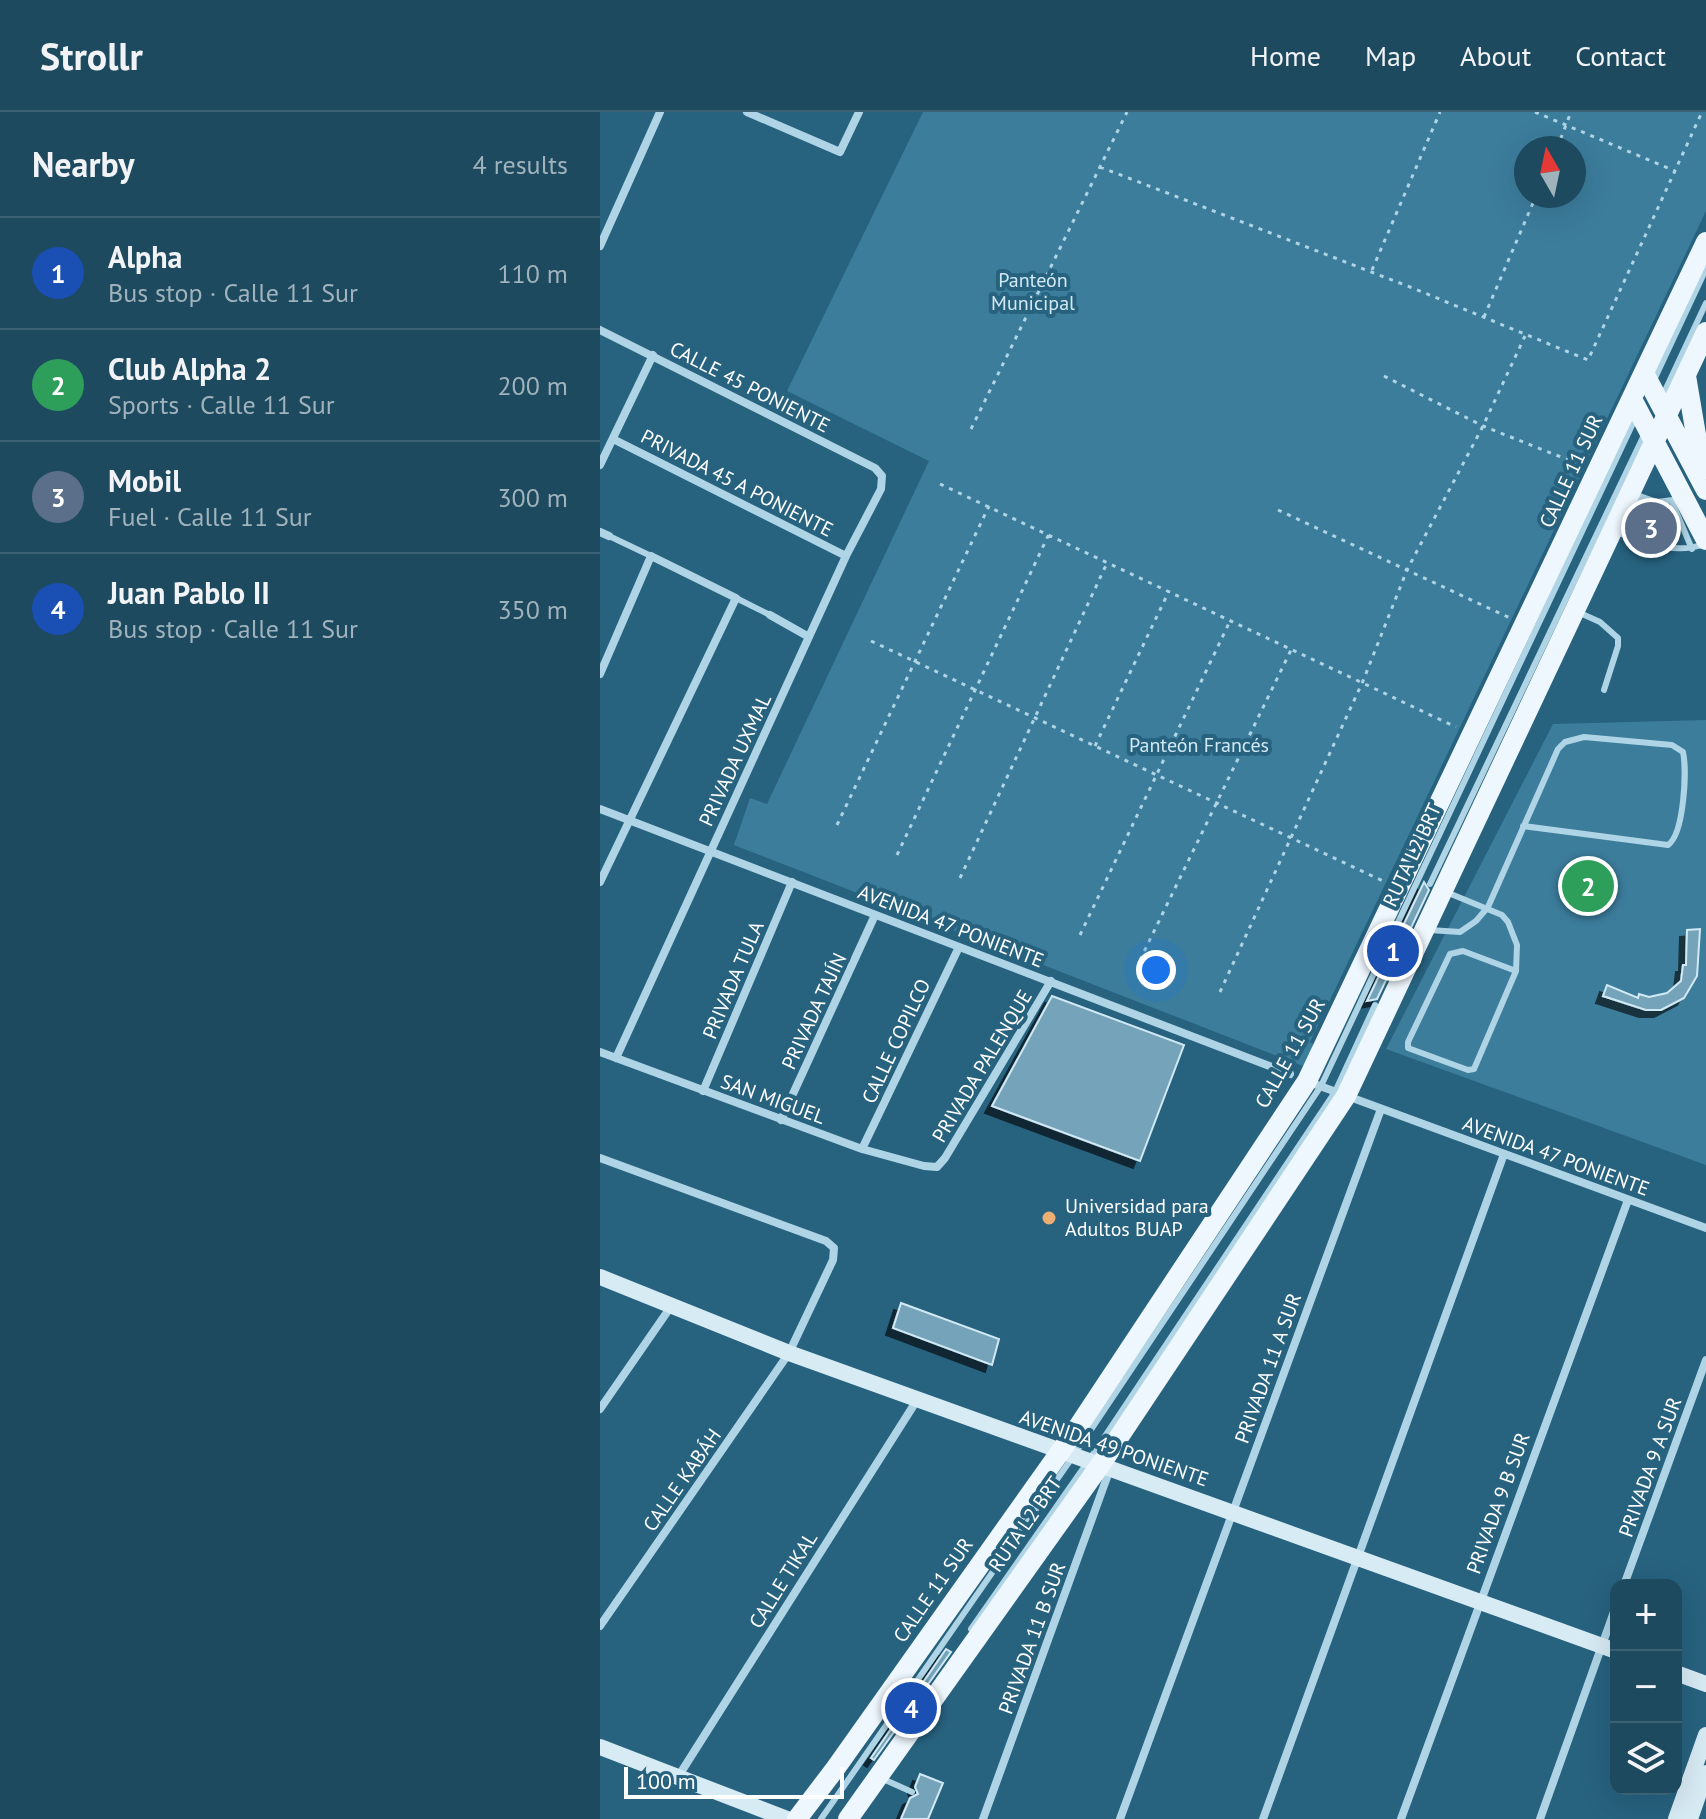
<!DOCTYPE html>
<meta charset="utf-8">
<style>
:root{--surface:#1d4a5f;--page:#2a5468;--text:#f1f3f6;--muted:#a0b3bd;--line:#3b6274;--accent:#e797bd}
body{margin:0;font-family:"PT Sans",sans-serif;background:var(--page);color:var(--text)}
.controls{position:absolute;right:24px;bottom:24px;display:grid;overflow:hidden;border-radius:16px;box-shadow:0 8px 32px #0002}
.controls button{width:72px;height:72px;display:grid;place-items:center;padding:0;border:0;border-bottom:2px solid var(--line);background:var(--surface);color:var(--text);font:40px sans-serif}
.compass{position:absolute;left:914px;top:24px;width:72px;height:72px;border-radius:50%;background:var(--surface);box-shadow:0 8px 32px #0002;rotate:351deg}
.scale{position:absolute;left:24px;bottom:20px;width:220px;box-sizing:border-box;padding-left:8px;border:4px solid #fff;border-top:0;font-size:22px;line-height:28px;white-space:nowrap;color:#fff;-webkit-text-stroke:6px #27627f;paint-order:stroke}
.you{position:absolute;left:556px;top:858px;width:28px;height:28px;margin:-20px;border:6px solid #fff;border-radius:50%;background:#1a73e8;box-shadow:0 0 0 12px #1a73e833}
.badge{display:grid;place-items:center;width:52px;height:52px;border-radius:50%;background:var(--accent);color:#fff;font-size:26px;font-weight:700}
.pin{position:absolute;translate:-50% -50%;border:4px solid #fff;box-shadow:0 2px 8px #0006}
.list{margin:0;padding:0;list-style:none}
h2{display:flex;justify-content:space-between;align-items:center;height:104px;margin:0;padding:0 32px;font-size:34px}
h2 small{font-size:26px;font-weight:400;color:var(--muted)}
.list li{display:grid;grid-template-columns:52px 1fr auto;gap:24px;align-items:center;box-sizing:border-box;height:112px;padding:0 32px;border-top:2px solid var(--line)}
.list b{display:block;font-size:30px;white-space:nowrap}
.list p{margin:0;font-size:26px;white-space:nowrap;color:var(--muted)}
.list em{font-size:26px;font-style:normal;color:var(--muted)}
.icon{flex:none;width:44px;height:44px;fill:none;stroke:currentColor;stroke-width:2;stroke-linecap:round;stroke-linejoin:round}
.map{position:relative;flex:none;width:1106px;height:1707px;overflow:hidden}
header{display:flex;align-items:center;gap:48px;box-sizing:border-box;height:112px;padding:0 40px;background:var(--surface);border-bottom:2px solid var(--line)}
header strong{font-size:38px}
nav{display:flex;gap:44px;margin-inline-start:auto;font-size:28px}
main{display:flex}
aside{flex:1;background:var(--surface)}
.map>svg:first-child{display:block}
.green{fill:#3c7d9c;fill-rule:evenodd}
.building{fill:#74a3b9;stroke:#d1e9f4;stroke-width:2;filter:url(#shadow)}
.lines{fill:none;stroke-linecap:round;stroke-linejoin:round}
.path{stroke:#aed4e5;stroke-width:3;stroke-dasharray:4 6;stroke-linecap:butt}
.lane{stroke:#aed4e5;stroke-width:6}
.street{stroke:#aed4e5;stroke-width:8}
.secondary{stroke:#d7ebf5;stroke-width:16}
.primary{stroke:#eef7fd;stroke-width:20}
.poi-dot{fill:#edae74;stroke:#27627f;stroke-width:3}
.labels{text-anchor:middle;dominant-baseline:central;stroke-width:8;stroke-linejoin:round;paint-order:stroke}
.park-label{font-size:20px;fill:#d1e9f4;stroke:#27627f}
.street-label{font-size:20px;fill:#fff;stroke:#27627f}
.poi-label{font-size:20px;fill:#fff;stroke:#27627f;text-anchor:start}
</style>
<header>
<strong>Strollr</strong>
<nav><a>Home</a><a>Map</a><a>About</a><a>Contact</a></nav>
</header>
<main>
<aside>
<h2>Nearby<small>4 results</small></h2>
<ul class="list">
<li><span class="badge" style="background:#1a4fb4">1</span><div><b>Alpha</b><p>Bus stop · Calle 11 Sur</p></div><em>110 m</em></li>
<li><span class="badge" style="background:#2e9e5b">2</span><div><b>Club Alpha 2</b><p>Sports · Calle 11 Sur</p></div><em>200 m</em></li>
<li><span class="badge" style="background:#5c6f8a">3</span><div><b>Mobil</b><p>Fuel · Calle 11 Sur</p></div><em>300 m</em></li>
<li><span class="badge" style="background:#1a4fb4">4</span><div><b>Juan Pablo II</b><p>Bus stop · Calle 11 Sur</p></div><em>350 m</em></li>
</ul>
</aside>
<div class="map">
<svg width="1106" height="1707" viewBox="0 0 1106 1707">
<defs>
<filter id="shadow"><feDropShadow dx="-7" dy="7" stdDeviation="0" flood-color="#0009"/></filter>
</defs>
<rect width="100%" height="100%" fill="#27627f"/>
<path class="green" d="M323,0H1106V99L710,930L718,936L703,954L134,733L150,686L167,692L329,349L187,279ZM926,36H974V84H926Z
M1106,608V1053L786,937L953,612Z"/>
<path class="building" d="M1048,393L1064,398L1057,412L1078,421L1074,430L1054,426L1036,419Z
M824,770L829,778L777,887L767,889Z
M1100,817L1097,864L1084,886L1061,898H1046L1003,884L1007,873L1038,886L1039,882L1049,885L1067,881L1081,869L1083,853H1086L1087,818Z
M452,884L584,933L540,1049L392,994Z
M301,1191L399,1227L392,1253L293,1216Z
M346,1537L351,1540L274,1648L271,1646Z
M320,1662L343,1671L328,1707H301L310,1686L318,1682L315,1675Z"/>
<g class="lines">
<path class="path" d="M935,0L1075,59
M957,36L971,0
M500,55L810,175L988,248L1102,0
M772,158L840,0
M884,205L936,84
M784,264L883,314L976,351
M371,317L527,0
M340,372L856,615
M678,398L910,506
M271,529L783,769
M495,634L569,479
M237,713L389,394
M297,743L449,422
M360,766L507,451
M480,823L631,507
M540,848L692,536
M620,880L763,569L807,458L883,314L925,224"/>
<path class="lane" d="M1054,268L1106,157
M1062,285L1106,191
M1034,382L1057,390L1081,387
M1072,390L1092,437
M1016,420C1046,431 1074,443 1105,432
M1024,423L1041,385
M9,424L51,444
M136,486L170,503
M980,501L1000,510L1018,526V534L1004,578
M830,772L1045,321
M846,780L902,803L908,810L917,833L916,859L874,957L868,958L808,936V930L850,842L863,839L916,859
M829,818L860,820L876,809L888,795L958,637L965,630L984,625L1072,633L1083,640C1087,659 1084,722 1068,733L923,714
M371,1517L489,1348L735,980L775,893
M283,1667L312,1680
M221,1707L474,1343L721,974L1035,307"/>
<path class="street" d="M147,0L240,40L259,0
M0,134L60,0
M0,218L275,356L282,364L281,377L246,444L16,946
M13,327L246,444
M0,353L53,243
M0,420L9,424
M170,503L209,525
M0,562L51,444L136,486L0,770
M0,697L690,962
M0,940L262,1037L324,1054L337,1055L345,1046L451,869
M709,970L1106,1116
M103,979L192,770
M181,1008L275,803
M262,1037L359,835
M0,1046L226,1129L234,1136L233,1148L189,1241L0,1514
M0,1297L72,1193
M1024,1473L1106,1248
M78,1665L317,1288
M383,1707L510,1357
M520,1707L781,997
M663,1707L904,1042
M801,1707L1028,1088
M940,1707L1016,1494"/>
<path class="secondary" d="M0,1165L189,1241L1016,1539
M1076,1561L1106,1572
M0,1635L187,1707
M1076,1707L1106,1623
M1090,1707L1106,1661"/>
<path class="primary" d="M1044,261L1106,378
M1086,264L1102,358
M1032,287L1106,428
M197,1707L235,1657L480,1312L707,969L1106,130
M248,1707L501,1352L746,984L1106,220"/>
</g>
<circle class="poi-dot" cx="449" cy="1106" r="8"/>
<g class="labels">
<g class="park-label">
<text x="433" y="168">Panteón<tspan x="433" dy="23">Municipal</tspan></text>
<text x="599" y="633">Panteón Francés</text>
</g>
<g class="street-label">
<text transform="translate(150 275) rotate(27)">CALLE 45 PONIENTE</text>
<text transform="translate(971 359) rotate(-65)">CALLE 11 SUR</text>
<text transform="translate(137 371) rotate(27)">PRIVADA 45 A PONIENTE</text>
<text transform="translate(135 648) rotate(-65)">PRIVADA UXMAL</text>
<text transform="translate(812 743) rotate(-65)">RUTA L2 BRT</text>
<text transform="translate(351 814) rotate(21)">AVENIDA 47 PONIENTE</text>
<text transform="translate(133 868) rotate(-67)">PRIVADA TULA</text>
<text transform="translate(214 899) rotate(-65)">PRIVADA TAJÍN</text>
<text transform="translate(296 929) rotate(-65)">CALLE COPILCO</text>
<text transform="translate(690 941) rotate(-61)">CALLE 11 SUR</text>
<text transform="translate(382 954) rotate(-59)">PRIVADA PALENQUE</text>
<text transform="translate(173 987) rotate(20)">SAN MIGUEL</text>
<text transform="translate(956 1044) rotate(20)">AVENIDA 47 PONIENTE</text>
<text transform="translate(668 1256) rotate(-70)">PRIVADA 11 A SUR</text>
<text transform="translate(514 1336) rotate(19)">AVENIDA 49 PONIENTE</text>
<text transform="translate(1050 1355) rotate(-70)">PRIVADA 9 A SUR</text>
<text transform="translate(82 1368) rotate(-55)">CALLE KABÁH</text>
<text transform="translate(898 1391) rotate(-70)">PRIVADA 9 B SUR</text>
<text transform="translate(425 1412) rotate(-55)">RUTA L2 BRT</text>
<text transform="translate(183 1468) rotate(-58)">CALLE TIKAL</text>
<text transform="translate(333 1478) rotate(-55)">CALLE 11 SUR</text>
<text transform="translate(432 1526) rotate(-70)">PRIVADA 11 B SUR</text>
</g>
<g class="poi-label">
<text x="465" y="1094">Universidad para<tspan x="465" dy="23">Adultos BUAP</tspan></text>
</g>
</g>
</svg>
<div class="controls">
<button>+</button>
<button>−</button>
<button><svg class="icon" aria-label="layers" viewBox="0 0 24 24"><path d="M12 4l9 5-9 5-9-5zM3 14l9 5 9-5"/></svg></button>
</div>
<svg class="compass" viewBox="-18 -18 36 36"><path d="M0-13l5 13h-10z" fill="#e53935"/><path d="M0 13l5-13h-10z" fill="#a0b3bd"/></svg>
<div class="scale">100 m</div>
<div class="you"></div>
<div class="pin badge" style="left:793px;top:839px;background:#1a4fb4">1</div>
<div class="pin badge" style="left:988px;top:774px;background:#2e9e5b">2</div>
<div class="pin badge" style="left:1051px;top:416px;background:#5c6f8a">3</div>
<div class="pin badge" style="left:311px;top:1596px;background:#1a4fb4">4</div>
</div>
</main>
